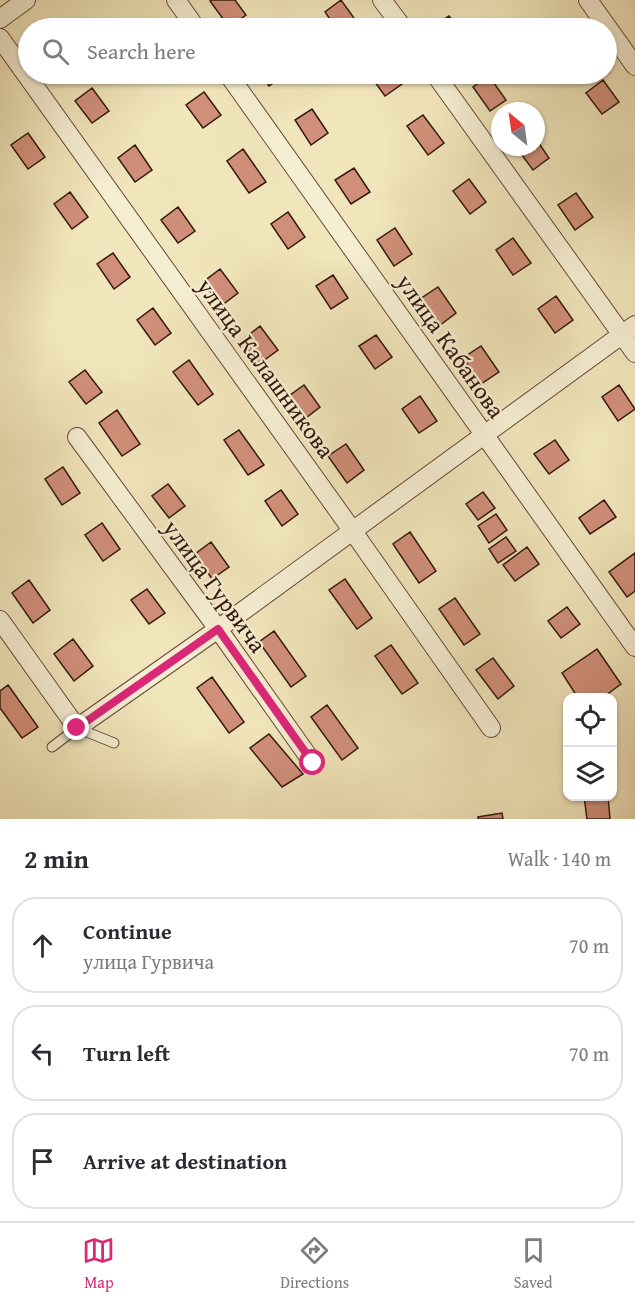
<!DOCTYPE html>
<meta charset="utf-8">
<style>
:root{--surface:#fff;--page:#f2f2f3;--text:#2b2b33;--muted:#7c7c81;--line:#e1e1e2;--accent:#db2777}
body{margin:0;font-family:"Gentium Book Plus",serif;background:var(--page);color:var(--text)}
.controls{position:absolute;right:18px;bottom:18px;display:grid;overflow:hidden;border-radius:12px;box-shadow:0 2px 4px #0004}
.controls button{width:54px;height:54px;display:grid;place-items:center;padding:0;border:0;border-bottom:2px solid var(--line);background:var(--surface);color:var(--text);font:30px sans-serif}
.compass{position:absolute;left:491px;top:102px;width:54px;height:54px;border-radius:50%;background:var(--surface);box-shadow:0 2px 4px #0004;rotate:331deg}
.stop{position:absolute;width:18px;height:18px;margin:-14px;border:4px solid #db2777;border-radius:50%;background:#fff}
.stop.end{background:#db2777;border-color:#fff;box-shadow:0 2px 6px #0008}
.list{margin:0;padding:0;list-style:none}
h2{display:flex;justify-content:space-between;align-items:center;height:78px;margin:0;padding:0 24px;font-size:26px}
h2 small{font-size:20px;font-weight:400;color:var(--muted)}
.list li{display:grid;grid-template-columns:39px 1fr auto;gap:18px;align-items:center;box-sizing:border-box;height:96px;margin:0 12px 12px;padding:0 12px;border:2px solid var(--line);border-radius:24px}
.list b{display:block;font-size:22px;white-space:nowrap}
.list p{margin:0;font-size:20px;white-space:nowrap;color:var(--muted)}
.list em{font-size:20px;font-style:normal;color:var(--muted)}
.icon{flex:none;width:33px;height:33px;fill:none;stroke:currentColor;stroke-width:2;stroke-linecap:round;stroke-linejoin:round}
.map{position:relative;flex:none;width:635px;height:819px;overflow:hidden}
.search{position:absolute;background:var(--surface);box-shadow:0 2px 4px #0004;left:18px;right:18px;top:18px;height:66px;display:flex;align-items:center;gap:15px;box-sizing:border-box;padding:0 21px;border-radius:33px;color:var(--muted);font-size:22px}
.sheet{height:402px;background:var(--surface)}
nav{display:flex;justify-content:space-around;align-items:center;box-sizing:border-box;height:84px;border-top:2px solid var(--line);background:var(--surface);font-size:16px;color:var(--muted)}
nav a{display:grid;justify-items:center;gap:3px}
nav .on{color:var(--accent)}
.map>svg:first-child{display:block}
.building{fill:#d08f7a;stroke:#34180d;stroke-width:1.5}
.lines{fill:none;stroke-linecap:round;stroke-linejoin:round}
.lane-casing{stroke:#634b38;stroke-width:11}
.street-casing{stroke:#634b38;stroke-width:20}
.lane{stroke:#f6eed3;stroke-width:9}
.street{stroke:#f6eed3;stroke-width:18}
.route{stroke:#db2777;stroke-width:8}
.labels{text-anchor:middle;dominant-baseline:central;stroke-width:4.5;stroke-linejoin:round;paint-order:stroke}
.street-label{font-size:24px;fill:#34180d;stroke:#f6eed3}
</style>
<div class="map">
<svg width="635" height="819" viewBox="0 0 635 819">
<rect width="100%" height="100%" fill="#f1e5bb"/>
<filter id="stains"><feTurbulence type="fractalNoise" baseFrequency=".00333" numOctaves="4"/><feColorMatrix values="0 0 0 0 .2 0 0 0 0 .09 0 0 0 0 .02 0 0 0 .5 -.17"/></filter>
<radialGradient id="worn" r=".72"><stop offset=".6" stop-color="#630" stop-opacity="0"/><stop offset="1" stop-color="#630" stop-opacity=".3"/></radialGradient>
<path class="building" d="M212,0H235L246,15L229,27L210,1Z
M341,0L359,25L353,28H336L325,12Z
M449,16L458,28H433L432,27Z
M561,20L567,28H550Z
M261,74H287L269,86Z
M369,74H395L402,84L385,96Z
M489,76L506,100L490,111L473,87Z
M603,80L619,102L602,114L586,93Z
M92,88L109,111L92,123L75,101Z
M204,92L221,115L203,128L186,105Z
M312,109L328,133L311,145L295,120Z
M423,115L444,143L428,155L407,126Z
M28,133L45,157L28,169L11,145Z
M536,139L549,158L533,170L516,147H536Z
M135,145L152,170L135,182L118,158Z
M243,149L266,182L249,193L227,161Z
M354,168L370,192L351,204L335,180Z
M469,179L486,202L470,214L453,191Z
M70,192L88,217L72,229L54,204Z
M576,193L593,217L575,230L558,205Z
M178,207L195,231L178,243L161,220Z
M288,212L305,237L288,249L271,224Z
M395,228L412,254L394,266L377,240Z
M513,238L531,263L513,275L496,250Z
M113,253L130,277L114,289L97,264Z
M220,269L238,293L221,306L203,282Z
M333,275L348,298L331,309L316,286Z
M438,287L456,313L439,326L420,299Z
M556,296L573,320L555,333L538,309Z
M153,308L171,333L155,345L137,320Z
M260,326L278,350L259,364L241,341Z
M376,335L392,357L375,369L359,346Z
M481,346L499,372L481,384L463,358Z
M189,360L213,394L198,405L173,372Z
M85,370L102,392L86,404L69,382Z
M304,385L320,407L302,421L286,398Z
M619,385L635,409L618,421L602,397Z
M420,396L437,421L419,433L402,409Z
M117,410L140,444L122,456L99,423Z
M239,430L264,465L248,475L224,440Z
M555,440L569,460L549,474L534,454Z
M346,444L364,470L347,483L328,456Z
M63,467L80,493L62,505L45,479Z
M168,484L185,506L169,518L152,496Z
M281,490L298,514L282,526L265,501Z
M483,492L495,508L478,520L466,504Z
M604,500L616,517L590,534L579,518Z
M496,514L507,530L489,543L478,526Z
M102,523L120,549L103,561L85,535Z
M410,532L436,571L419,583L393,544Z
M506,537L516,551L498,563L489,549Z
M211,542L229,567L212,579L195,554Z
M527,547L539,564L515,581L503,565Z
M635,553V591L627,597L609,572Z
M345,579L372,618L357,629L329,590Z
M29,580L50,610L33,623L12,593Z
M147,589L165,613L149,624L131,600Z
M455,598L480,634L464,645L439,609Z
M567,607L580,624L561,638L548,621Z
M274,631L306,676L291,687L259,642Z
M73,639L93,666L74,681L54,654Z
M391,645L418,683L402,694L375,656Z
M597,649L621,684L602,698H578L562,673Z
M493,658L514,686L498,699L476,670Z
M212,677L244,722L229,733L197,688Z
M8,685L38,727L22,738L0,708V691Z
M327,705L358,748L342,760L311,717Z
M269,734L303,774L282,787L250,748Z
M584,796H608L610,819H587Z
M502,813L503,819H478V817Z"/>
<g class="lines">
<defs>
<path id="lane" d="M52,747L77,728L114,743"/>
<path id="street" d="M176,0L196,28
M382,0L403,28
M588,0L635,66
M0,19L26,0
M0,38L352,530L491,728
M228,74L635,647
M435,74L635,353
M77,437L218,629L313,763
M0,620L77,728L218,629L635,325"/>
</defs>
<use href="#lane" class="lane-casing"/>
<use href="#street" class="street-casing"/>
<use href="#lane" class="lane"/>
<use href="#street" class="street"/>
</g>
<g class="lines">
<path class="route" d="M77,728L218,629L313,763"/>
</g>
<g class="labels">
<g class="street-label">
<text transform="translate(451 346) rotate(55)">улица Кабанова</text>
<text transform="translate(266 368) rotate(54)">улица Калашникова</text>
<text transform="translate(215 586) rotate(54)">улица Гурвича</text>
</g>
</g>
<rect width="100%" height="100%" filter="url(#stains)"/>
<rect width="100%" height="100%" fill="url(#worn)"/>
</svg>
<div class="controls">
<button><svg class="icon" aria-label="locate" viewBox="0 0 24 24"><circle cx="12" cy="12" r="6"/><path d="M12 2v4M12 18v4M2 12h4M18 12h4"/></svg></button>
<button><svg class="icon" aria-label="layers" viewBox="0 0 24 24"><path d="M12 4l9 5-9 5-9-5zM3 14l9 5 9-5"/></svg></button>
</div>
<svg class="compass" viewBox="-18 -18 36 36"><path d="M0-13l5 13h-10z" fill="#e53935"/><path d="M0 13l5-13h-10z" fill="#7c7c81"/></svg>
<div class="stop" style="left:313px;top:763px"></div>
<div class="stop end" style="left:77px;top:728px"></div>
<div class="search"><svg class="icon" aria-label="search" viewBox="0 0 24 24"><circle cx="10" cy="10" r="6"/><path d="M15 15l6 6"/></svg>Search here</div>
</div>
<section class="sheet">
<h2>2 min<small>Walk · 140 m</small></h2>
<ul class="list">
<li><svg class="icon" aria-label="ahead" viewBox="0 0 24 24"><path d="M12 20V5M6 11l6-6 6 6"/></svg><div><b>Continue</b><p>улица Гурвича</p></div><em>70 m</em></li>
<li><svg class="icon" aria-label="left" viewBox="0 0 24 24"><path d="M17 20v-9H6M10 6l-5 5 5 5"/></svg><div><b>Turn left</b></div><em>70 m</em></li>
<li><svg class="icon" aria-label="arrive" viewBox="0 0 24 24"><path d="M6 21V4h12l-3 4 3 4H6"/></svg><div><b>Arrive at destination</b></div></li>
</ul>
</section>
<nav>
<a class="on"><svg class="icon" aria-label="map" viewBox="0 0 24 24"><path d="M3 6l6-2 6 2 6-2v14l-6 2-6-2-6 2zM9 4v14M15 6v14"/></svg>Map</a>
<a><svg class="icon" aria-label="directions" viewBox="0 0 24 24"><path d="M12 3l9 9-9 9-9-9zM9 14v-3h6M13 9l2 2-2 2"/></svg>Directions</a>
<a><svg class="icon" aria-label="saved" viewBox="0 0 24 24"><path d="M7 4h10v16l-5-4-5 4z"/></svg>Saved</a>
</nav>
